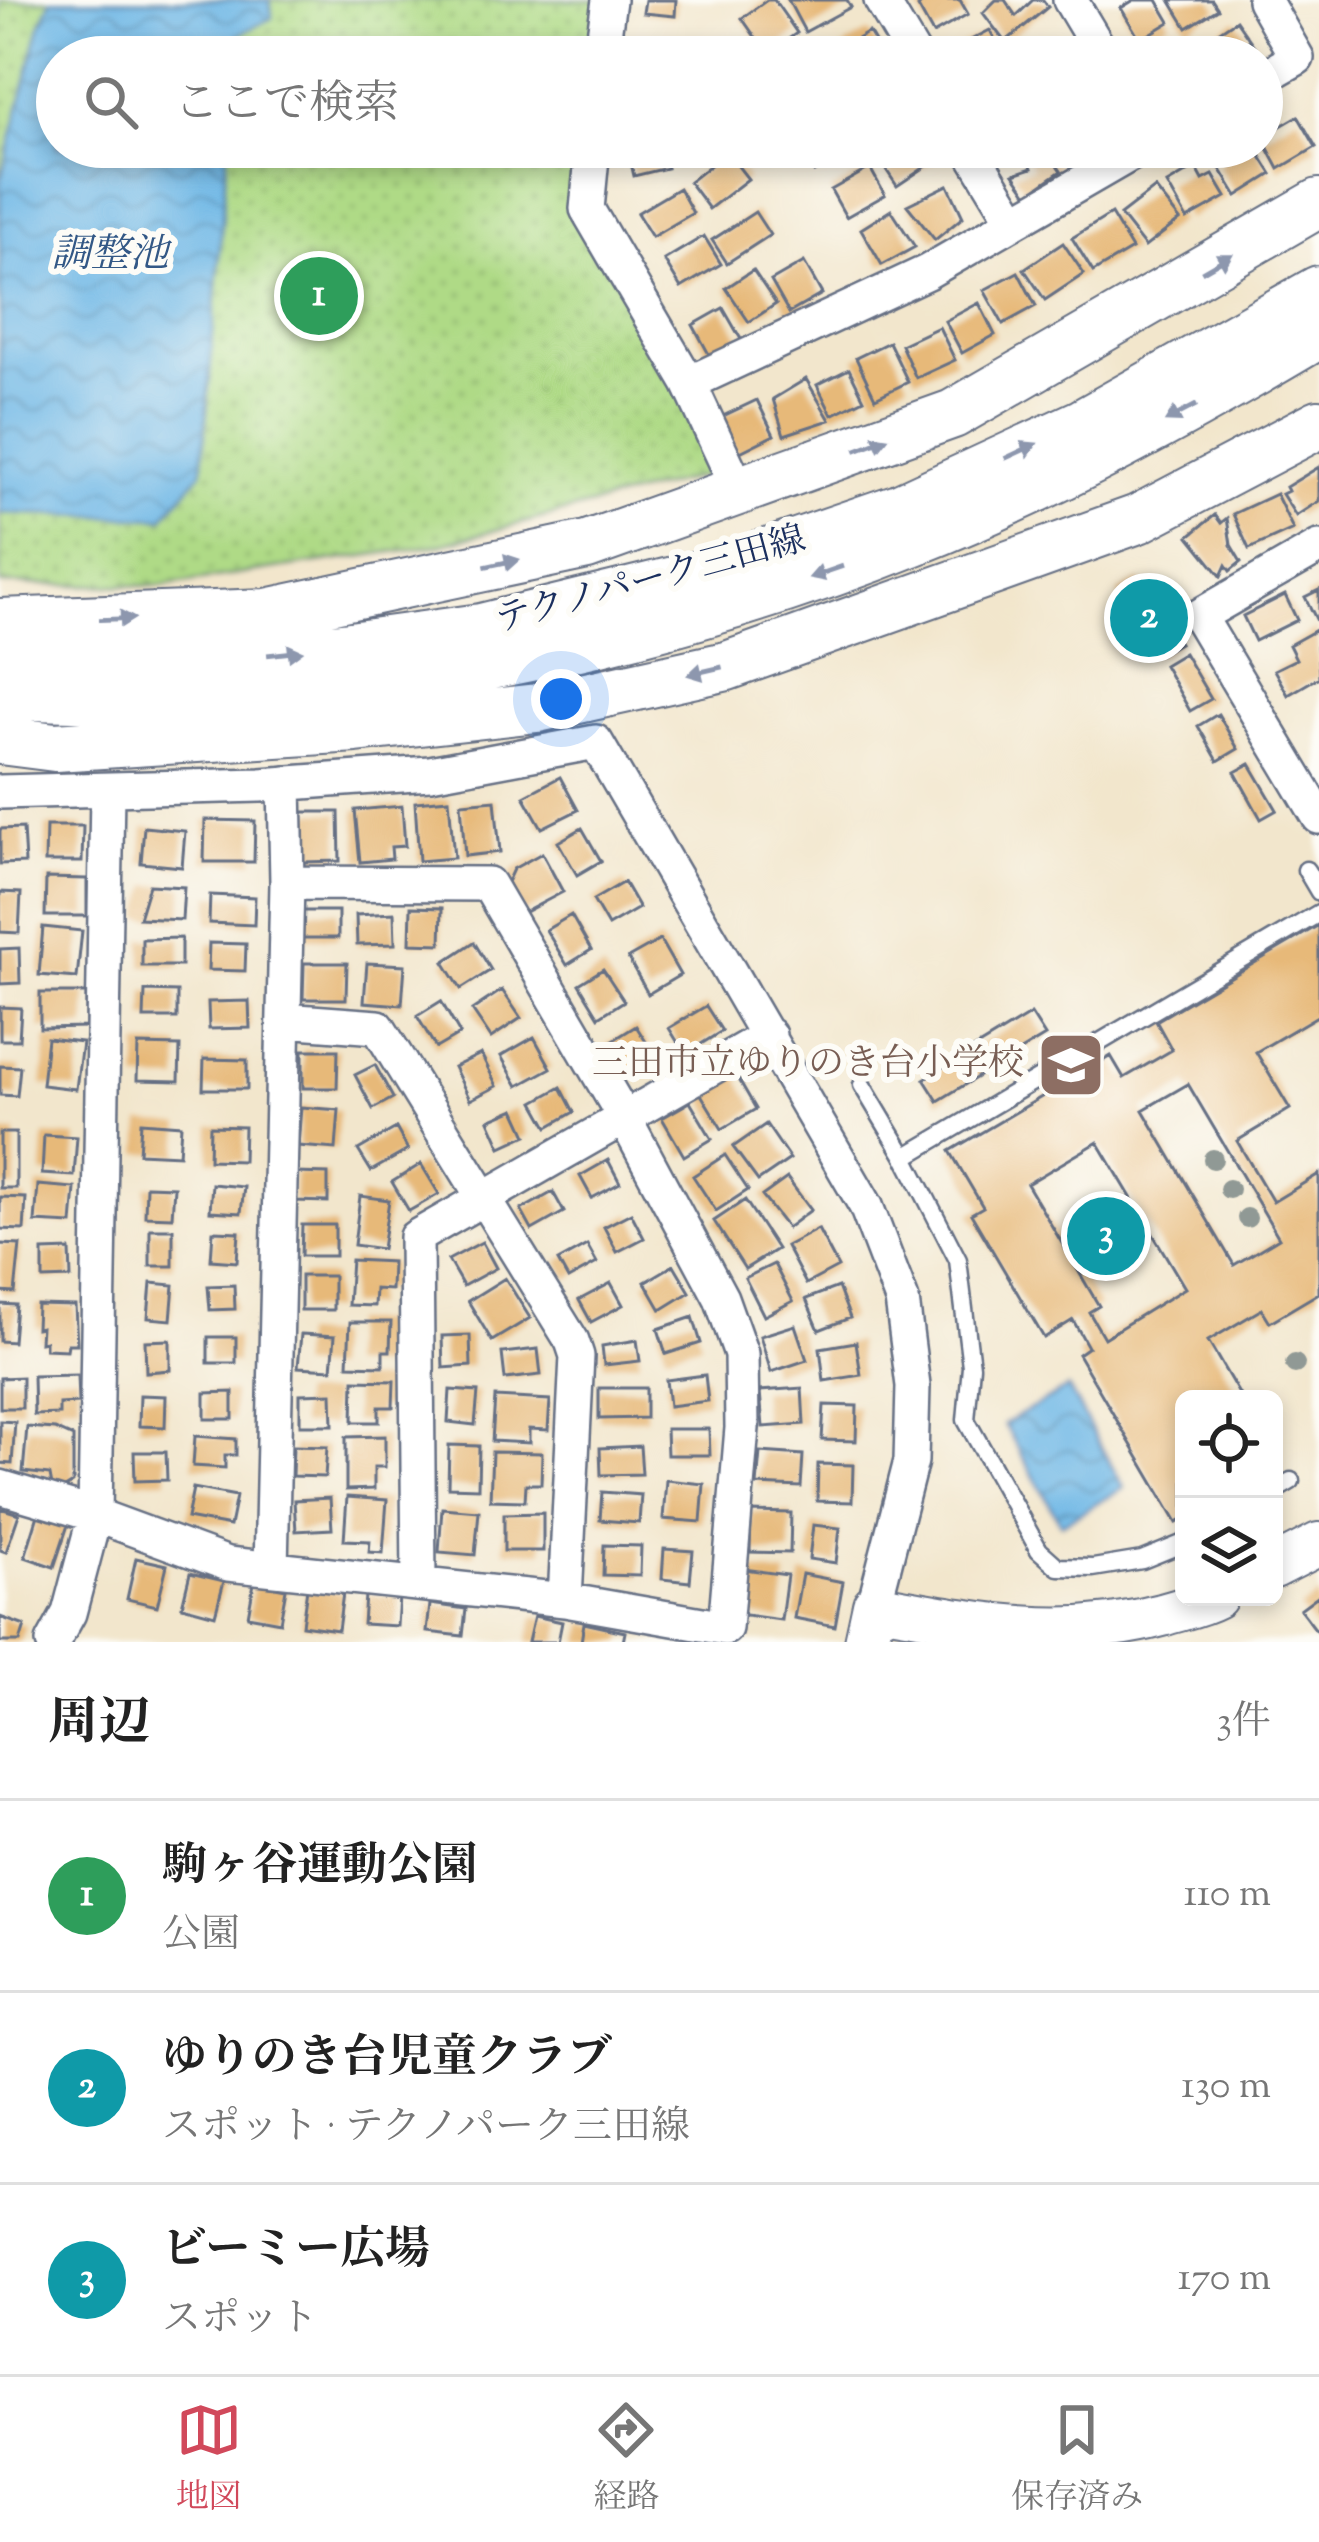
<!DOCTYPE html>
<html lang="ja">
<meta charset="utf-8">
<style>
:root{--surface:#fff;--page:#f6f6f6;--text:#222;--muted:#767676;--line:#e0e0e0;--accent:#d1495b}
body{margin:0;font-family:"Sorts Mill Goudy","Noto Serif JP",serif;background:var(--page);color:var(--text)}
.controls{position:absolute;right:36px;bottom:36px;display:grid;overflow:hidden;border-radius:18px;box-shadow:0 6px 18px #0003}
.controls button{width:108px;height:108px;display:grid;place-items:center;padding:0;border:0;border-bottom:3px solid var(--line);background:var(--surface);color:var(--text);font:60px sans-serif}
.you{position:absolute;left:561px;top:699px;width:42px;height:42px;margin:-30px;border:9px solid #fff;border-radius:50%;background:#1a73e8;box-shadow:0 0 0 18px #1a73e833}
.badge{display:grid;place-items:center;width:78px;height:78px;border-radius:50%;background:var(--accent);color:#fff;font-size:39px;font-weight:700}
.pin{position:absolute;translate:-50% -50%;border:6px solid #fff;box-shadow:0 3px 12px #0006}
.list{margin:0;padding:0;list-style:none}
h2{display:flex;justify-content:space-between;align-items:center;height:156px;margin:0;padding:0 48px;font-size:51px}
h2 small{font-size:39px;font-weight:400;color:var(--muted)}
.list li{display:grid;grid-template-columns:78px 1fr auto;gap:36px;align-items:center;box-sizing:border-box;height:192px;padding:0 48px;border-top:3px solid var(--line)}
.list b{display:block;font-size:45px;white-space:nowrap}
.list p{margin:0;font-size:39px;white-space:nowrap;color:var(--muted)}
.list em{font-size:39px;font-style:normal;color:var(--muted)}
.icon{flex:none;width:66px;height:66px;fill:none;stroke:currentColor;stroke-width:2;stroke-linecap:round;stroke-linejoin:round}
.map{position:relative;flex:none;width:1319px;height:1642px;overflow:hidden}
.search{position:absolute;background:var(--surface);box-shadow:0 6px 18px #0003;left:36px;right:36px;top:36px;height:132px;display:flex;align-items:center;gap:30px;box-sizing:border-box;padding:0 42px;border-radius:66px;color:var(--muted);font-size:45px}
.sheet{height:732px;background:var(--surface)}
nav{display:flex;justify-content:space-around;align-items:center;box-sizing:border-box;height:168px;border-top:3px solid var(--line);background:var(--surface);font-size:33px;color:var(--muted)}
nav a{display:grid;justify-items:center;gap:6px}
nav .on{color:var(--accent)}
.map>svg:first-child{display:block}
.green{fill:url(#green-dots);stroke:#658472;stroke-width:3}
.water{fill:url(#water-waves);stroke:#4472a2;stroke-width:3}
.building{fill:#e7b979;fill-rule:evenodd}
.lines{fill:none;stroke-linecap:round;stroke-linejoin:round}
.service-casing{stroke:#666f84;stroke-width:21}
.minor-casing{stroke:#666f84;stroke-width:38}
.tertiary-casing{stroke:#666f84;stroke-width:46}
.secondary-casing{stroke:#666f84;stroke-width:52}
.service{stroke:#fff;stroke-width:16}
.minor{stroke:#fff;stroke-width:33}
.tertiary{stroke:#fff;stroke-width:42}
.secondary{stroke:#fff;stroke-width:48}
.tree{fill:#909995}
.oneway{fill:#8d97ae}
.labels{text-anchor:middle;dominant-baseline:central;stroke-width:12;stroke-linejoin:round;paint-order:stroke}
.street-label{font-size:36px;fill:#1b2f5e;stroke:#fdfcf7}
.education-label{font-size:36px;fill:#785e54;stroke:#fdfcf7;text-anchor:end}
.water-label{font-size:39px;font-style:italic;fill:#335886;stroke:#fdfcf7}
</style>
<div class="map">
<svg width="1319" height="1642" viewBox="0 0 1319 1642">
<defs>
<pattern id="green-dots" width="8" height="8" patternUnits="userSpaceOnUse" patternTransform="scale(3)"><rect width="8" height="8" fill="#afda86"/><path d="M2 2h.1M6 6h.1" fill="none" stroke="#96bb76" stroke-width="1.8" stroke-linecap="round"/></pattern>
<pattern id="water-waves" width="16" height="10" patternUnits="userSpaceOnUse" patternTransform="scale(3)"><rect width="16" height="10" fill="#6cb6e5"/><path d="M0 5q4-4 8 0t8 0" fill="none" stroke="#5894bd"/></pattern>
</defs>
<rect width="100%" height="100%" fill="#fdfcf7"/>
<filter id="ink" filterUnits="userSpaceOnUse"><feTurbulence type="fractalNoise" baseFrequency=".00833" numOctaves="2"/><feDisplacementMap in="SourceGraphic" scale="24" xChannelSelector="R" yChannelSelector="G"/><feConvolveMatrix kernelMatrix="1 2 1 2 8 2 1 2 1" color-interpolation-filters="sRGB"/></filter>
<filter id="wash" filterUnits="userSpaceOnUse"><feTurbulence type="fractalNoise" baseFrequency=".004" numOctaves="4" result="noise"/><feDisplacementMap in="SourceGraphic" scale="48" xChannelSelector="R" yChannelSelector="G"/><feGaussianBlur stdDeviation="2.7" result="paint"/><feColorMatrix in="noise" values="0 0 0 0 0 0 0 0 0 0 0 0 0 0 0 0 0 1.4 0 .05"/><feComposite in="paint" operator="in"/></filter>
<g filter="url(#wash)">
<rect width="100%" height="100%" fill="#f2e6cc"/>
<path class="green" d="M0,0H613L606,57H57V147H595L587,210L729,469L438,545L160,586L0,584Z"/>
<path class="water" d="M51,0H270L272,18L238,35L236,57H57V147H228L202,472L163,518L0,513V182L40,26Z
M1068,1388L1124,1488L1061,1524L1004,1424Z"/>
<g id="blocks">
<path class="building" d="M645,0H676L675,16L643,13Z
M767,0H774L797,33L767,54L742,18Z
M788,0H847L851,7L805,32Z
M925,0H960L968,14L933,34L918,7Z
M996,0H1005L1016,16L1033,0H1043L1048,7L1005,42L983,13Z
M1134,0H1157L1170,22L1140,40L1121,8Z
M1170,0H1212L1218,9L1187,28Z
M1236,20L1258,52L1251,57H1224L1221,53L1207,57L1199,45Z
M990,30L1004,57H948L946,53Z
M869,32L884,57H826Z
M1298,116L1316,147L1279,169L1262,137Z
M627,147H662L667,168L634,176Z
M804,147H853L814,172L800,150Z
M897,147H933L940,157L897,186L879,159Z
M1039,147H1045L1061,171L1028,194L1014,174L1032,168L1029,159Z
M1057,147H1095L1070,165Z
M1247,147H1255L1272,174L1237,196L1218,165Z
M727,152L748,179L709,209L689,182Z
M1196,167L1203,180L1213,175L1226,197L1187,219L1167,184Z
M870,168L885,195L846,217L831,190Z
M948,185L963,217L935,240L907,205Z
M679,188L693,213L652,237L637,213Z
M1155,188L1180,220L1145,247L1120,215Z
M891,210L915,247L882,265L861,229Z
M755,212L770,235L727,263L712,240Z
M1111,214L1132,249L1093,272L1072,238Z
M704,236L721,264L681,288L664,260Z
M1063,243L1084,274L1045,300L1024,269Z
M804,262L822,294L789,313L771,281Z
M753,270L776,304L749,322L726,288Z
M1018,272L1036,306L1003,324L984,290Z
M979,303L995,335L962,353L945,321Z
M723,308L742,341L711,358L693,325Z
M939,327L955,360L916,378L901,345Z
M889,342L908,382L875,398L856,358Z
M849,369L864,399L832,415L817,385Z
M806,379L830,420L784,435L773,399Z
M757,400L774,435L736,454L719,418Z
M1319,467V501L1296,516L1282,494L1288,491L1286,487Z
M1276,494L1293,529L1249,549L1233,514Z
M1215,515L1221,523L1227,518L1231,545L1241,562L1230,571L1226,565L1221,576L1189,536Z
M1139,580L1179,643L1159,655L1118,593Z
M1319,590V625L1305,597Z
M1285,595L1297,620L1255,641L1243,616Z
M1316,630L1319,677L1288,695L1274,670L1296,659L1289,645Z
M1184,653L1211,699L1190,711L1164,665Z
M1218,714L1238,749L1218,761L1198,726Z
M1250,764L1277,810L1261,819L1235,772Z
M560,777L578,810L542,828L524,796Z
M449,799L454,858L419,861L415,802Z
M495,800L500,852L465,856L461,803Z
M402,806L405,846L391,847L392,859L360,862L355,810Z
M301,812H339L340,861L302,862Z
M205,820L255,821L254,862H204Z
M46,826H83L82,862H45Z
M144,827L185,831L182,867L141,863Z
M23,828L25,863L0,864V829Z
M582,828L601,861L577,875L558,842Z
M542,853L563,892L523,913L507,882L513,869Z
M46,878L87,879V916H45Z
M624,882L639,908L608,926L593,900Z
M149,885L184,887L182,920L139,918Z
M0,892L21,893L19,933L0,932Z
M210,895L255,897L254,925L209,923Z
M411,907L442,908L441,944L410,943Z
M298,911H338V938H298Z
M394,913L395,944L357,945L356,915Z
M571,915L591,950L567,965L546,930Z
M1319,925V1015L1256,1052L1290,1109L1237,1141L1273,1202L1319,1174V1293L1270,1322L1262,1309L1208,1341L1242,1399H1184V1519L1177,1523L1078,1354L1088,1347L1073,1320L1044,1338L971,1214L983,1207L950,1151L1111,1056L1124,1078L1172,1050L1156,1021ZM1188,1084L1279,1238L1234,1265L1143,1110ZM1098,1142L1185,1288L1104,1338L1089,1312L1099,1306L1027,1184Z
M43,927L82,931L77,978L39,975Z
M181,938V966H142V939Z
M660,940L680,975L648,994L628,958Z
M474,942L491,970L461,989L444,962Z
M209,943L246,944L245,971L208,970Z
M19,948L20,983L0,984V949Z
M304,963H347L346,999H303Z
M367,963L405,965L402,1005L364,1002Z
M603,969L624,1001L599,1017L579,984Z
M502,990L521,1018L491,1038L472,1010Z
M145,991L177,992V1018H144Z
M40,993H86V1027L40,1028Z
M249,1001L250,1028L209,1029L208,1002Z
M441,1001L460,1034L436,1048L417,1016Z
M706,1006L722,1031L685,1054L669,1028Z
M0,1007L21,1008L19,1040H0Z
M1031,1014L1045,1036L938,1101L924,1079Z
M636,1026L657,1059L628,1077L607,1044Z
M534,1037L551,1068L518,1086L501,1056Z
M47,1038L82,1042L76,1089L42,1085Z
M138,1045L180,1046L179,1081L137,1080Z
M303,1050H338L337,1088H303Z
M481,1054L497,1086L470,1100L454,1067Z
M204,1059L247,1060V1089H203Z
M375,1065L393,1098L373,1109L355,1075Z
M0,1066L20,1067L17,1096L0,1095Z
M734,1071L756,1109L722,1129L699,1091Z
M561,1087L574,1112L548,1127L534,1102Z
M690,1102L712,1139L684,1156L662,1118Z
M301,1107L339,1110L336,1149L298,1146Z
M515,1109L527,1135L501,1147L489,1120Z
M141,1122L181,1125L179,1155L139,1153Z
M766,1124L790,1159L758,1181L733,1147Z
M210,1126L244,1127L243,1161L209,1160Z
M396,1128L408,1150L371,1171L358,1150Z
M0,1133H16V1188H0Z
M44,1135L77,1137L74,1176L42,1174Z
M725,1155L748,1190L716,1211L693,1176Z
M608,1160L620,1183L592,1198L580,1176Z
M421,1164L439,1194L409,1211L392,1182Z
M295,1173L328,1174V1202L294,1201Z
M787,1178L811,1210L787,1228L762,1196Z
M212,1184L244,1187L241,1213L210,1211Z
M38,1185L75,1188L72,1224L35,1222Z
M146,1186L174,1187L172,1217L145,1216Z
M553,1192L564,1212L532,1230L521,1210Z
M360,1196L389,1200L382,1249L354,1245Z
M0,1197L26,1198L24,1230L0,1229Z
M745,1200L777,1249L745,1269L714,1221Z
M631,1213L644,1238L617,1252L604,1227Z
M302,1225H335V1256H301Z
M150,1229H173V1266H150Z
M818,1229L838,1267L806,1284L786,1246Z
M213,1231L239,1232L237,1262L211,1260Z
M482,1242L496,1268L463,1286L448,1260Z
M0,1244L20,1245L15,1293L0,1292Z
M587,1245L597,1263L568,1279L558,1261Z
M70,1250L71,1278L43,1279V1251Z
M351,1260L392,1262L391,1290L375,1289L374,1306L348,1305Z
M774,1264L793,1301L764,1316L745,1278Z
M674,1265L690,1292L661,1310L645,1282Z
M301,1276H333V1310H301Z
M505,1278L530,1318L492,1341L468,1301Z
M151,1283L174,1285L171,1320L148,1318Z
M611,1283L623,1305L591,1322L579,1300Z
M234,1285L235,1309L210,1310L208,1286Z
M838,1287L850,1318L819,1330L806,1299Z
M0,1304L16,1305L13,1342L0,1341Z
M37,1305L75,1306L77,1344H68L67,1350L45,1349V1341L40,1342L41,1327L36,1328Z
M693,1317L701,1343L666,1354L658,1329Z
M350,1322H391L390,1351H383V1366L348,1365Z
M795,1325L807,1360L771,1372L760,1336Z
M301,1334L335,1336L332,1369L298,1367Z
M470,1335L471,1366L443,1368L442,1336Z
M208,1337H236V1363H208Z
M170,1340V1370L146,1372L145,1341Z
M637,1340L640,1361L604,1365L602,1346Z
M856,1342L861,1375L824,1381L820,1348Z
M538,1349L541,1375L505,1379L502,1353Z
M77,1375L78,1403L59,1404V1414L34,1415L33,1376Z
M705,1375L708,1401L669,1406L666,1380Z
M22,1377V1408H0V1378Z
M354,1380L394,1381L393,1407H379V1422H353Z
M599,1388H646V1418L599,1419Z
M802,1388L804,1424L763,1427L760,1391Z
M450,1390L478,1392L475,1425L448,1422Z
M233,1392V1419H205V1393Z
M332,1393L333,1425H300V1394Z
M140,1395L166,1396L165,1427L139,1426Z
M495,1397L550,1400L548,1430L529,1429V1443L492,1441Z
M824,1405L857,1406L856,1441L822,1440Z
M0,1421L15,1422L12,1464L0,1463Z
M27,1427L55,1429L73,1437V1483L65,1488L52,1486L50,1475L23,1472Z
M666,1429H709L710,1455H667Z
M195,1436L236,1439V1455H225V1468L193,1466Z
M385,1436V1467H374V1489L346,1490V1437Z
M449,1445L479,1446L478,1488L448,1487Z
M293,1446L327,1447L325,1477L292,1476Z
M640,1446L642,1474L601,1475L600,1448Z
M134,1452H166L167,1480L135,1481Z
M492,1452L542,1453L541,1484H526L525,1501L490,1500Z
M760,1452L803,1455L801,1487L757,1485Z
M818,1464L853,1465L852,1502L817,1501Z
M666,1480L704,1484L701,1522L663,1519Z
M193,1488L236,1496L230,1526L187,1518Z
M602,1492L641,1495L639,1523L600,1520Z
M347,1497L387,1500L383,1553L369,1552L370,1541L344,1540Z
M330,1498L332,1529L296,1531L294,1500Z
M0,1508L19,1514L6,1552L0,1550Z
M442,1508L479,1511L475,1555L439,1552Z
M751,1512L791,1513L790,1553L750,1552Z
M543,1513V1551H504V1514Z
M38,1515L68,1525L54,1567L25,1557Z
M813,1525L840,1528L836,1563L809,1559Z
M604,1545L641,1546L640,1576L603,1575Z
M664,1549L693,1551L690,1582L662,1579Z
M136,1558L167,1565L157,1606L127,1599Z
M744,1569L787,1575L781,1620L739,1614Z
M190,1573L224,1581L215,1615L182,1606Z
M802,1574L843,1582L835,1626L794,1618Z
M254,1583L286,1589L280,1622L248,1616Z
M307,1588L343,1593L338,1630L302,1625Z
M365,1595L399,1596L397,1626L363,1624Z
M1319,1595V1634L1300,1609Z
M430,1604L466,1609L463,1636L427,1632Z
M534,1616L562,1622L558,1642H528Z
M0,1617L25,1626L20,1642H0Z
M584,1623L625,1632L623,1642H581Z"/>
</g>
</g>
<g filter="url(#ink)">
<use href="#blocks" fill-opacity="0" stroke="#666f84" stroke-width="3"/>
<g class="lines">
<defs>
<path id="service" d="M1306,870L1319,892
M862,1085L905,1157
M1274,1491L1291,1481
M1184,1543L1142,1560L1093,1568L1058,1567L1039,1550L966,1420L971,1366L958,1260L905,1157L1319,913"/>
<path id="minor" d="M881,0L915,57
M1070,0L1104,57
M601,57L609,0
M1262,78L1297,58L1264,0
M593,147L587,209L689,383L729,469
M969,147L1014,221
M689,383L927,272L1143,147
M1319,547L1199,616L1319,817
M0,792L261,785L430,773L596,742L866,1206L902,1300L913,1386L911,1461L874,1605
M284,1020L378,1027L572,1341L577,1356L565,1600
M0,1487L95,1515L228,1564L565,1600L725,1628L742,1428L741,1354L721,1298L624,1117L488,884L287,883L285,783
M271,1568L287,883
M419,1584L416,1237L769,1035
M53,1642L69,1613L95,1515L107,791"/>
<path id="tertiary" d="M1274,1567L1319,1544
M866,1642L874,1605C974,1623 1062,1642 1162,1615C1180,1609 1199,1606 1216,1597"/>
<path id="secondary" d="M0,623L267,613L587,545L953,414L1319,203
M0,656L209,660L343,647L481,628L715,571L899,508L1083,423L1319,290
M0,695C115,698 231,704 345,689C533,664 739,612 915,541C1056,485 1190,411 1319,334
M0,740L55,747L356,728L537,708L727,666L1138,519L1319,424"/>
</defs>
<use href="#service" class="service-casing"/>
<use href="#minor" class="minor-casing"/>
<use href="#tertiary" class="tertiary-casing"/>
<use href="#secondary" class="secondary-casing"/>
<use href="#service" class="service"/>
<use href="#minor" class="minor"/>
<use href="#tertiary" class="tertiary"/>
<use href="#secondary" class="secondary"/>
</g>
<g class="tree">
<circle cx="1213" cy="1159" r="10"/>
<circle cx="1229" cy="1189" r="10"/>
<circle cx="1247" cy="1218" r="10"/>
<circle cx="1295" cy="1364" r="10"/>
</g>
<defs><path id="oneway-solid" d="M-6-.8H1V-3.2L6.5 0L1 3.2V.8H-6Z" transform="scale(3)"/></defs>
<g class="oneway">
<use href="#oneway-solid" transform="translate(1217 263) rotate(-30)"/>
<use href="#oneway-solid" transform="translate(1181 413) rotate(152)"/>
<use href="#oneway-solid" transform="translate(872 444) rotate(-21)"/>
<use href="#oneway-solid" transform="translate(1021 451) rotate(-25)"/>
<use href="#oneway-solid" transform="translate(502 563) rotate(-12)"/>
<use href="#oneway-solid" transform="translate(826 572) rotate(161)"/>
<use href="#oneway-solid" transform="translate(117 619) rotate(-2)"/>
<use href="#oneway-solid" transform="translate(285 653) rotate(-6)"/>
<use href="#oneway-solid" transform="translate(705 671) rotate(167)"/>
</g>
</g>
<defs>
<symbol id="school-square" viewBox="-11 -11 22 22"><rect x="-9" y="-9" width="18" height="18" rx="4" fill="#8d6e63" stroke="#fdfcf7"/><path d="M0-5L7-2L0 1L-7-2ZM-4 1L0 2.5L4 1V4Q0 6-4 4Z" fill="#fff"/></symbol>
</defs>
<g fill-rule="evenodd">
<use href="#school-square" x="1033" y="1027" width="76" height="76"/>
</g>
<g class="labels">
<g class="street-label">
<text transform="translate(651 581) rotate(-15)">テクノパーク三田線</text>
</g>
<g class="education-label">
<text x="1024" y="1065">三田市立ゆりのき台小学校</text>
</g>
<g class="water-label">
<text x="110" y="257">調整池</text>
</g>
</g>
</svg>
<div class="controls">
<button><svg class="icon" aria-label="locate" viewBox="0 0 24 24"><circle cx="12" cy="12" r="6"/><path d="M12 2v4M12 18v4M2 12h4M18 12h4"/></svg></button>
<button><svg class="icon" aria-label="layers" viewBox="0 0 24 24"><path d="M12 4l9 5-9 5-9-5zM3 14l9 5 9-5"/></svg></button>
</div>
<div class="you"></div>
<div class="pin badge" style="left:319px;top:296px;background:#2e9e5b">1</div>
<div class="pin badge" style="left:1149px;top:618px;background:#0f9aa8">2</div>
<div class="pin badge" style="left:1106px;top:1236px;background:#0f9aa8">3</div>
<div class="search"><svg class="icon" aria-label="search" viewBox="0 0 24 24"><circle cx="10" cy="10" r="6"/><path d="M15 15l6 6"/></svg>ここで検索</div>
</div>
<section class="sheet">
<h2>周辺<small>3件</small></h2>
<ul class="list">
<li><span class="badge" style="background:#2e9e5b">1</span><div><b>駒ヶ谷運動公園</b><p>公園</p></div><em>110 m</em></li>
<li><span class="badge" style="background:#0f9aa8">2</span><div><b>ゆりのき台児童クラブ</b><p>スポット · テクノパーク三田線</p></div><em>130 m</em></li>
<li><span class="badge" style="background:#0f9aa8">3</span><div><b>ビーミー広場</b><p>スポット</p></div><em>170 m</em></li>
</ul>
</section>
<nav>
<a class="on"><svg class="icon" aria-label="map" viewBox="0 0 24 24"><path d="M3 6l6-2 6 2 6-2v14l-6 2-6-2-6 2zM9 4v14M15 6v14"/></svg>地図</a>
<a><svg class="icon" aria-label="directions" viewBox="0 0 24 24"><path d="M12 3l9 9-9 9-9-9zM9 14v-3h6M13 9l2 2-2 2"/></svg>経路</a>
<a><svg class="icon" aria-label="saved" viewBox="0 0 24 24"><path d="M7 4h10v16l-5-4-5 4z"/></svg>保存済み</a>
</nav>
